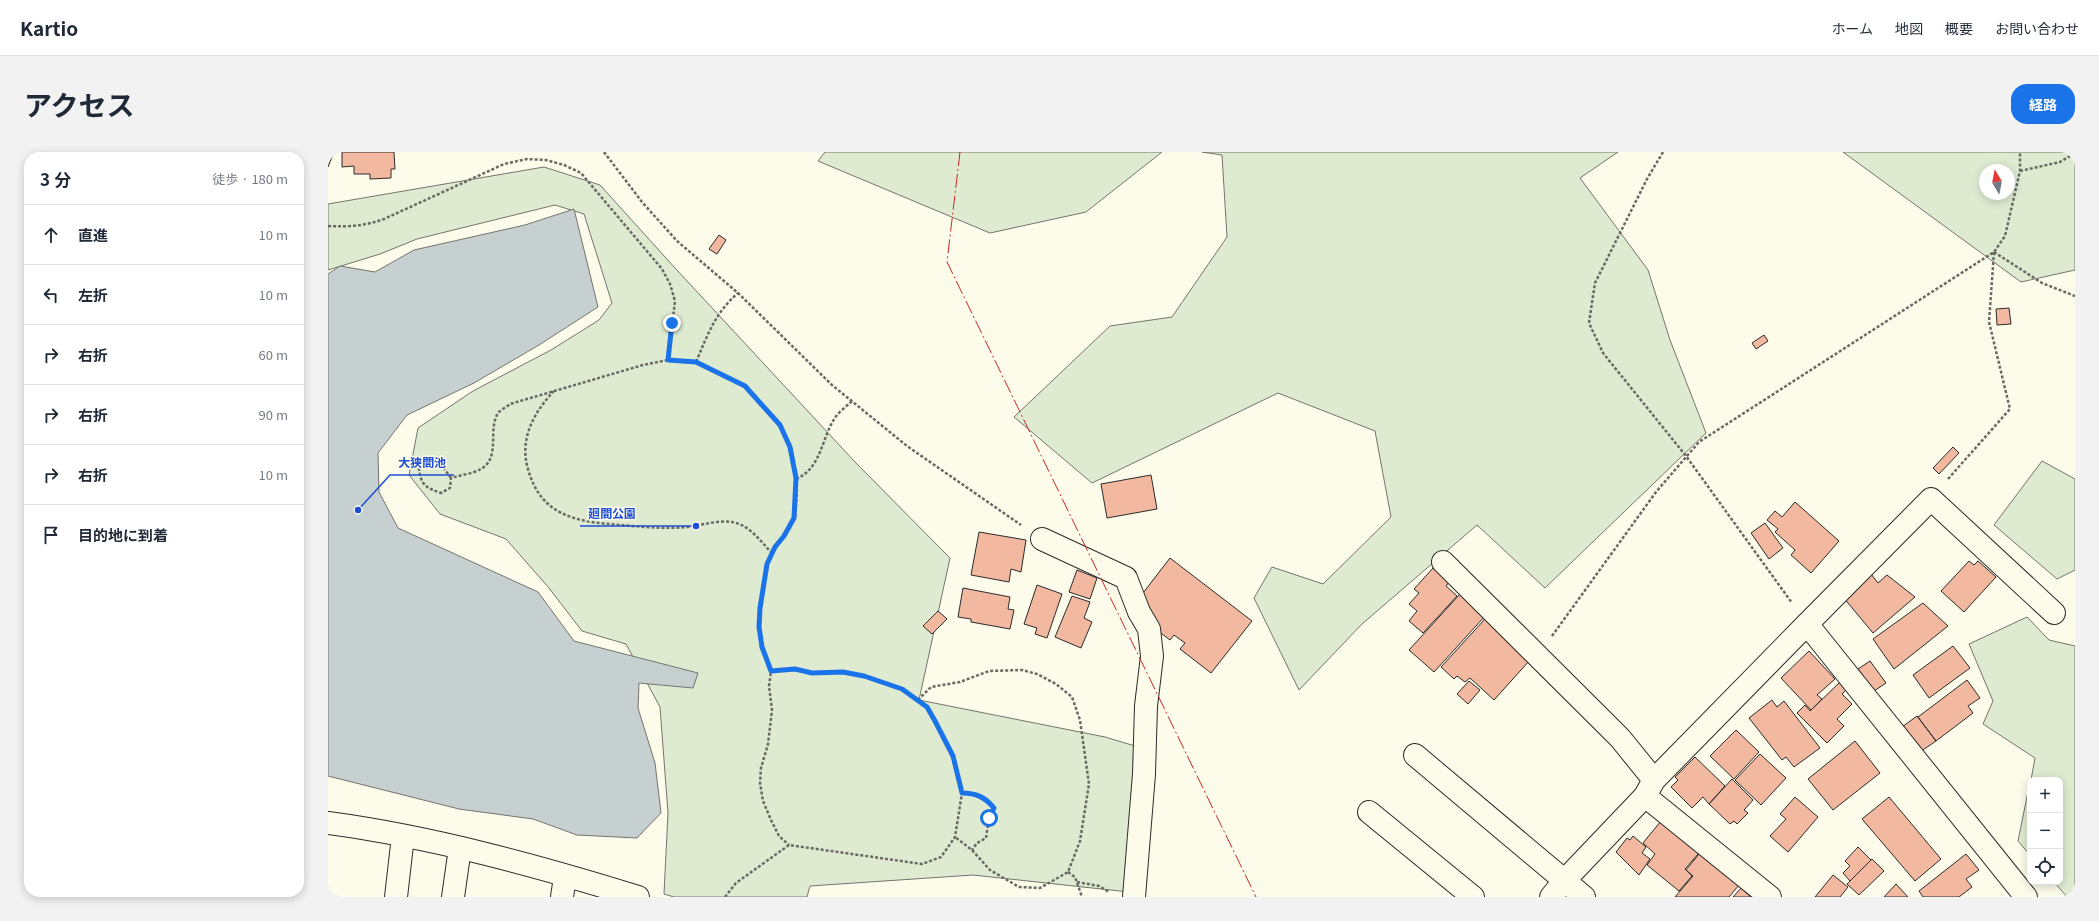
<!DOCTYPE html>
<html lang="ja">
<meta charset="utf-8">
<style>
:root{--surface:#fff;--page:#f2f2f3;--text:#1f2937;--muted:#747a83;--line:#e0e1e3;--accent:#1a73e8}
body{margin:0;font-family:Georgia,"Noto Sans JP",serif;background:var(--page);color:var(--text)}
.controls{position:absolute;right:12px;bottom:12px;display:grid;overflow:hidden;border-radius:8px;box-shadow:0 2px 10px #0003}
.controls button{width:36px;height:36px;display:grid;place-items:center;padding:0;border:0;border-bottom:1px solid var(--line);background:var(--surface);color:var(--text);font:20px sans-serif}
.compass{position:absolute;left:1651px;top:12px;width:36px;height:36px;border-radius:50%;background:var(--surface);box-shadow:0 2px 10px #0003;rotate:350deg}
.stop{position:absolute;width:12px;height:12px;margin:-9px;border:3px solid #1a73e8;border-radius:50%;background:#fff}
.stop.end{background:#1a73e8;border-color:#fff;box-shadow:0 1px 4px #0008}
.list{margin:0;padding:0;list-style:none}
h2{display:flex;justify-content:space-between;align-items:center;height:52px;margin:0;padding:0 16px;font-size:17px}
h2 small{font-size:13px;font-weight:400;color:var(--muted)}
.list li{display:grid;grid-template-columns:26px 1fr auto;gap:12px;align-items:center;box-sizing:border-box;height:60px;padding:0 16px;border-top:1px solid var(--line)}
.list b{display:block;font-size:15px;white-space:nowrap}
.list em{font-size:13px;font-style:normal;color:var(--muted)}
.icon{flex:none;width:22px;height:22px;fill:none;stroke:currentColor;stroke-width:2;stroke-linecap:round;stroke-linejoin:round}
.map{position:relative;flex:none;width:1747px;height:745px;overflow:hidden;border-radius:16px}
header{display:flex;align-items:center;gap:24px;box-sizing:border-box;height:56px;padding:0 20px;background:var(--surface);border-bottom:1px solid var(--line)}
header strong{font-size:19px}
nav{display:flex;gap:22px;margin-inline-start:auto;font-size:14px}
.intro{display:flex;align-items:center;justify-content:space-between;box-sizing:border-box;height:96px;padding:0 24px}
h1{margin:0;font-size:28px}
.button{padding:10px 18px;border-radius:16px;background:var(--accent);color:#fff;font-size:14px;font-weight:700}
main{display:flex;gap:24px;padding:0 24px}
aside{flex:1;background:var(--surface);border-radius:16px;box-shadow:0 2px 10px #0003}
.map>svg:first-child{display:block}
.green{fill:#deebd1;stroke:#74746e;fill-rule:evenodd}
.water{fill:#c7d0d0;stroke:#74746e}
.building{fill:#f2b8a0;stroke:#2b2b2b}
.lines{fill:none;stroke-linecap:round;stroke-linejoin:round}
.minor-casing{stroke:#2b2b2b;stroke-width:24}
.path{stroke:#6a6964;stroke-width:2.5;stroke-dasharray:3 2;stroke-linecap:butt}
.minor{stroke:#fdfbea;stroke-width:22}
.power{stroke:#c62828;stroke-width:1;stroke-dasharray:14 3 2 3;stroke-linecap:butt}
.route{stroke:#1a73e8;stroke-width:5}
.leader{fill:none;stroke:#1d4ed8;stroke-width:1.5}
.callout-dot{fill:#1d4ed8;stroke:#fdfbea;stroke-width:1.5}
.callout-label{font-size:12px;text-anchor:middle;font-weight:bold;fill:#1d4ed8;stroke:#fdfbea;stroke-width:3;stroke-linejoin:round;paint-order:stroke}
</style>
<header>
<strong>Kartio</strong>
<nav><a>ホーム</a><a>地図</a><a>概要</a><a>お問い合わせ</a></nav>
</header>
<div class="intro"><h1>アクセス</h1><a class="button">経路</a></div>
<main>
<aside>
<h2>3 分<small>徒歩 · 180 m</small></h2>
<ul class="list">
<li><svg class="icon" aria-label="ahead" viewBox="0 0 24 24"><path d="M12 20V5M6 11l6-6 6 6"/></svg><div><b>直進</b></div><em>10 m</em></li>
<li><svg class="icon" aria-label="left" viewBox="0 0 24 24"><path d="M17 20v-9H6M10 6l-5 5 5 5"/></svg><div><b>左折</b></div><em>10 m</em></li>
<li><svg class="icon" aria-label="right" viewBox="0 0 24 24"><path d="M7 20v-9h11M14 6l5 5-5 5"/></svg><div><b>右折</b></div><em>60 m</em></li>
<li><svg class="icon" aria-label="right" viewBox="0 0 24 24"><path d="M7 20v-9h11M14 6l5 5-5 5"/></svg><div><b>右折</b></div><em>90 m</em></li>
<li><svg class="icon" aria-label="right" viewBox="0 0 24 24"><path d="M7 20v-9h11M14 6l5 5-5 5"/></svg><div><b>右折</b></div><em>10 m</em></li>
<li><svg class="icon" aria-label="arrive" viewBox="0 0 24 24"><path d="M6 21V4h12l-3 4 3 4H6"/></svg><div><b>目的地に到着</b></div></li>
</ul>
</aside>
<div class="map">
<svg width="1747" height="745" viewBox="0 0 1747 745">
<rect width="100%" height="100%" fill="#fdfbea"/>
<path class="green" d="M497,0H834L758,60L662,81L490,9Z
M874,0H1290L1252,26L1320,118L1342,188L1378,281L1217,436L1149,373L1034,472L971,538L926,446L944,415L995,432L1063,365L1047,279L950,241L764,331L686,265L782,174L844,165L899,85L894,3Z
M1515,0H1747V118L1693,130ZM1657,18H1681V42H1657Z
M216,15L272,33L347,116L527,310L622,406L591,548L777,585L807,594L810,741L645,723L482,734L479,745H346L336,742L340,661L332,555L298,492L254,479L221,436L178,387L112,362L81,323L90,276L145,239L223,198L271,168L284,151L256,62L227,53L89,87L52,102L0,118V52Z
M1714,309L1747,327V418L1729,427L1666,373Z
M1699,465L1721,488L1747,494V745H1739L1726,730H1732V628H1703L1707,606L1655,572L1665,549L1641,492Z
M1702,630V703L1690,689Z"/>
<path class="water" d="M246,57L270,155L211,193L146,231L79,263L50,301L51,340L70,376L210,440L246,489L370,521L365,536L311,531L310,556L327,611L333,661L309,686L249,683L205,667L131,657L0,624V122L12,114L47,120L86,98L197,73Z"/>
<path class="building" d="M0,0H6L0,15Z
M14,0H66L67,17H63V26L42,27V22H26V14L14,15Z
M391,83L398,88L389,102L381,97Z
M1681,156L1683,172L1669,173L1668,157Z
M1436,183L1440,189L1428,197L1424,191Z
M1625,295L1631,301L1611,322L1605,316Z
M823,323L829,357L779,366L773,332Z
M1467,350L1511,389L1483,421L1463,403L1467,398L1447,380L1450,377L1439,368L1447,359L1454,365Z
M1437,371L1455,396L1441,407L1423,381Z
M651,380L698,388L693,420L683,417L681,430L643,423Z
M842,406L924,469L883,521L852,497L857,491L846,483L842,488L822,473L815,441Z
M1641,409L1646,413L1650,409L1668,425L1636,460L1613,439Z
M1106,415L1122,429L1118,434L1129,444L1095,481L1081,469L1089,459L1081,452L1091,441L1086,437Z
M749,418L769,426L762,447L741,440Z
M1543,422L1550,431L1559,423L1587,445L1545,481L1515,445Z
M709,433L734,442L719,486L707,482L709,476L696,472Z
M635,436L682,445L680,457L686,458L682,477L643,470V467L630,465Z
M1133,441L1158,463L1106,520L1081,498Z
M744,444L762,450L756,466L764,470L753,496L727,485Z
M1595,451L1620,474L1566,517L1545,487Z
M610,459L619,467L604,482L595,474Z
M1157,467L1202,508L1166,548L1142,526L1137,530L1129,524L1126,527L1113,515Z
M1625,494L1642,516L1601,546L1585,523Z
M1481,499L1507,527L1489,543L1494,547L1483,558L1453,526Z
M1542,509L1558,531L1546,539L1530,517Z
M1639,528L1652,546L1640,554L1645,561L1608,589L1590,565Z
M1141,529L1152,538L1140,552L1129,542Z
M1512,530L1519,537L1514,542L1524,552L1509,567L1516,574L1499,591L1469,561L1477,553L1482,559Z
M1444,548L1449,555L1456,549L1492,596L1466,615L1458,605L1454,608L1421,566Z
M1589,564L1608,589L1592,600L1574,575Z
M1408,578L1431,600L1406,627L1382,604Z
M1527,589L1552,621L1505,658L1480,627Z
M1432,602L1458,626L1433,653L1407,628Z
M1367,605L1397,634L1381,652L1375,645L1364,656L1343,635L1350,628L1347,625Z
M1404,627L1425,648L1416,658L1420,661L1409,672L1406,669L1402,672L1381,652Z
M1467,645L1490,665L1460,700L1442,684L1458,667L1452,662Z
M1561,645L1613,707L1587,729L1534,667Z
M1333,669L1371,701L1357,717L1364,724L1351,739L1319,713L1327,702L1315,691Z
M1305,684L1318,695L1314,701L1322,707L1311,723L1288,700L1299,686L1302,688Z
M1530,695L1543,708L1522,729L1515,721L1522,714L1517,709Z
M1371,702L1411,733L1401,745H1347L1365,724L1358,718Z
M1638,702L1651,718L1638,727L1644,735L1631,745H1595L1591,739Z
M1544,707L1556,719L1531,743L1519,732Z
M1505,723L1520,735L1512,745H1487Z
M1568,732L1580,745H1556Z
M1413,736L1423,745H1405Z"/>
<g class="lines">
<defs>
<path id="minor" d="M714,387L798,426L811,460L821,477L824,504L818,554L816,622L806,745
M1115,410L1292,586L1326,628
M1479,472L1603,347L1726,461
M1087,603L1256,745
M1317,644L1442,745
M1041,660L1145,745
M0,671C104,685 210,714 310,745
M68,745L75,684
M125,745L132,696
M234,745L237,725
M1223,745L1236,729L1317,644L1326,628L1479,472L1698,745"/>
</defs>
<use href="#minor" class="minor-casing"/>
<path class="path" d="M276,0L314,50L349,89L410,141L504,233L579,294L693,373
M1335,0L1319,27L1267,131L1261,171L1275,201L1358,304L1464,451
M1692,19L1732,10L1747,1
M0,74C20,75 37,74 56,67L176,12L199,7L218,8L236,13L253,21L334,117L342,132L347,149L340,208
M1666,100L1714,131L1747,144
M368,210C380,182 387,161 410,141
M226,239C206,260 191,287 200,317C213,365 250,370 293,373C315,375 337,377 359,375C374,373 390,368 404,370C422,373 432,389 444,401
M123,326L108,306L99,308L91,317C93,334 99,336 113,341L122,336L123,326C132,323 143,322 151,318C174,307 159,279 170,261C172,258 179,255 182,252L315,213L340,208L368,210L417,234L452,273L462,295L467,322L469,340L467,366L456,385L447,395L439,412L432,456L431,475L434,495L443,519L441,534L444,558L440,592L433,616L432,631L435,649L443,668L451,684L461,693
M468,327C492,317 493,290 505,269C509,261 518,255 524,249
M1620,327L1682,257L1661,170L1666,100
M1224,484L1328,340L1371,290L1666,100L1677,84L1692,19V0
M590,548L603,535L632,530L661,519L694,518L709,522L728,532L744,545L752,568L761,632L752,689L740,720L712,736L691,735L662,718L644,698L627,685
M634,641C648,641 657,645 666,656L661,666L658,686L649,691L644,698
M740,720L747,725L754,745
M749,730L771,734L781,740
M397,745L408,731L461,693L594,712L613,705L627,685L634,641L625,604L599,555L574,537L536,524L515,520L484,521L467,517L443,519"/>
<use href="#minor" class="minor"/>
<path class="power" d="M632,0L619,110L928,745"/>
</g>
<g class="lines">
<path class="route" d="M344,171L340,208L368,210L417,234L452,273L462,295L468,326L466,366L456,384L447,395L439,412L432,456L431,475L434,495L443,519L467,517L484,521L515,520L536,524L574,537L599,555L607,569L625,604L634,641C648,641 657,645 666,656L661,666"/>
</g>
<path class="leader" d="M30 358L62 323H126M368 374L316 374H252"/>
<g class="callout-dot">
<circle cx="30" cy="358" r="4"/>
<circle cx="368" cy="374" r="4"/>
</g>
<g class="callout-label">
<text x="94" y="315">大狭間池</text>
<text x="284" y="366">廻間公園</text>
</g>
</svg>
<div class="controls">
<button>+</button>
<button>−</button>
<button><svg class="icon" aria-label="locate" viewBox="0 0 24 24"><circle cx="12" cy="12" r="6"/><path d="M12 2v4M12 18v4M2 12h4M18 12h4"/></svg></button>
</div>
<svg class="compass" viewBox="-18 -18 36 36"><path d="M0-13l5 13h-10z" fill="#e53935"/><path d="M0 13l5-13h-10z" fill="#747a83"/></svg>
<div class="stop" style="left:661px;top:666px"></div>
<div class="stop end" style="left:344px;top:171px"></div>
</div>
</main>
